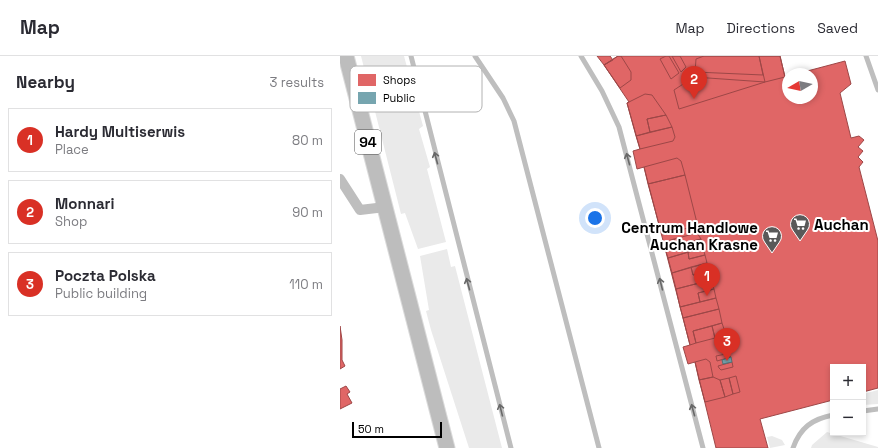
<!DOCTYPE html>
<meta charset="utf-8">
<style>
:root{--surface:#fff;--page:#f2f2f3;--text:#2b2b33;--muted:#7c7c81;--line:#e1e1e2;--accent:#d93025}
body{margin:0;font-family:"Space Grotesk",sans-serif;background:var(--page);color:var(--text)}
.controls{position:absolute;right:12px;bottom:12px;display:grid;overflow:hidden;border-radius:0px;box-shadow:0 2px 6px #0003}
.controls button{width:36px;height:36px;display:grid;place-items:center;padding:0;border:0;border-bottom:1px solid var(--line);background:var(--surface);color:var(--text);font:20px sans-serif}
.compass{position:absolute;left:442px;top:12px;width:36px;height:36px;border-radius:50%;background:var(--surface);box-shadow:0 2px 6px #0003;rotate:261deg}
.scale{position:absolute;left:12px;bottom:10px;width:90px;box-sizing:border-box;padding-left:4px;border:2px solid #000;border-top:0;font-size:11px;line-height:14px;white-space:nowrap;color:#000;-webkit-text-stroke:3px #fff;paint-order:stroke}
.you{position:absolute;left:255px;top:162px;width:14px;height:14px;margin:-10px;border:3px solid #fff;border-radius:50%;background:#1a73e8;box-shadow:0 0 0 6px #1a73e833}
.badge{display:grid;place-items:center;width:26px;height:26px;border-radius:50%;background:var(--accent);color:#fff;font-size:13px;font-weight:700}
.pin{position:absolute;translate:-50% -33px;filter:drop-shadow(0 1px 2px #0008)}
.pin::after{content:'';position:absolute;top:21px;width:14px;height:12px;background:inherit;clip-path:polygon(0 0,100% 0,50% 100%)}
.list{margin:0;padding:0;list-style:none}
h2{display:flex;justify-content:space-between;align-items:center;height:52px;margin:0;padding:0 16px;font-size:17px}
h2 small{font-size:13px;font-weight:400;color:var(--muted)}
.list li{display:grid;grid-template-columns:26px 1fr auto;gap:12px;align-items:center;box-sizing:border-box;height:64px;margin:0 8px 8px;padding:0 8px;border:1px solid var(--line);border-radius:0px}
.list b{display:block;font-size:15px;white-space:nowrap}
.list p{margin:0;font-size:13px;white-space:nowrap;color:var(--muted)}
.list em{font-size:13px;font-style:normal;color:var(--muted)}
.map{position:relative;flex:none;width:538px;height:392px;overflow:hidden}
header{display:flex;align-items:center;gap:24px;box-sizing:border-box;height:56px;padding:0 20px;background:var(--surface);border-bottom:1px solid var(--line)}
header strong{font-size:19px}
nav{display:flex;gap:22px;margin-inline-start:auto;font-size:14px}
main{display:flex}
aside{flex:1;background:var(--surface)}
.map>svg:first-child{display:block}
.green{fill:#eaeaea}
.shops{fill:#e06666;stroke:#9d4747}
.public{fill:#76a5af;stroke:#53747a}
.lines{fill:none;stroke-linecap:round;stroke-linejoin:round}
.primary-casing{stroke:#dbdbdb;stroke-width:17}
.service{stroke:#bebebe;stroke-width:5}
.minor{stroke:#bebebe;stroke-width:10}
.primary{stroke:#bdbdbd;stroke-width:15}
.oneway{stroke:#686868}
.labels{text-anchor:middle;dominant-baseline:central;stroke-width:4;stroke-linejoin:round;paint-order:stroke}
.shield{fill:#fff;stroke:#4c4c4c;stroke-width:1}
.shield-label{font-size:14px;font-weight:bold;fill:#000}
.poi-label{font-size:15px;font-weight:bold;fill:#000;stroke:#fff;text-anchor:start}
.key{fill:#fff;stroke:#b2b2b2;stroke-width:1}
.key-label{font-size:11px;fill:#000}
</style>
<header>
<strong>Map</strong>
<nav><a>Map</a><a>Directions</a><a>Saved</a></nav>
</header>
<main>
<aside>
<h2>Nearby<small>3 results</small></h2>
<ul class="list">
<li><span class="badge">1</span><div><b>Hardy Multiserwis</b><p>Place</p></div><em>80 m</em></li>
<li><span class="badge">2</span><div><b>Monnari</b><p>Shop</p></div><em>90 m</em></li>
<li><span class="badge">3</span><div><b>Poczta Polska</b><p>Public building</p></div><em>110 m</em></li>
</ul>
</aside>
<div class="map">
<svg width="538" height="392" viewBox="0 0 538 392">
<rect width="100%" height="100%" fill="#fff"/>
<path class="green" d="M21,0H64L83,70L79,73L90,111L87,113L106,186L78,193L65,157L61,158Z
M107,193L111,211L115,210L162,392H129L91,274L86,255L89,254L80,200Z
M538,334V348L523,349V338Z
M487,376L538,391V392H471L472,389Z
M432,380L442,384L445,389L430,392L427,381Z"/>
<path class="shops" d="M257,0H270L273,4L264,9Z
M278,0H440L445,21L448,20V42H472V18H456L505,5L511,28L500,37L511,82L519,80L524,84L518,91L523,95L518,101L523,106L519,111L538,185V332L523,336V311H493V344L420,363L428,392H376L355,306L348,308L343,291L350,289L304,111L297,113L293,95L300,93L287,47L289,46L264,9Z
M278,0H281L291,16V24L280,32L264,9Z
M326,0H329L339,17L331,23L320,3Z
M332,0H340L346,11L341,16Z
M364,0H419L423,19L355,16L356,3Z
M419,0H440L445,21L425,26Z
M354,21L425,26L339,53L334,34Z
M305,38L312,39L326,59L307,63L310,76L296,80L287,47Z
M326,59L332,71L310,76L307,63Z
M332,71L335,81L333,85L300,93L296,80Z
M337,102L341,105L345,119L308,128L304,111Z
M345,119L357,167L356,170L332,176L330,170L320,172L308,128Z
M330,170L332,176L322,179L320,172Z
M357,177L361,183L336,189L334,183Z
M334,183L336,189L325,192L324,186Z
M361,183L363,192L328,202L325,192Z
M363,192L365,199L349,203L348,196Z
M348,196L349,203L365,199L367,207L332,217L328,202Z
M367,207L369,215L353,219L351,211Z
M351,211L353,219L369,215L371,224L336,233L332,217Z
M371,224L374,233L358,237L360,246L340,251L336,233Z
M374,233L376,242L360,246L358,237Z
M376,242L379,253L343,262L340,251Z
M379,253L382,267L353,275L356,287L350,289L343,262Z
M382,267L385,276L381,280L375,282L372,270Z
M0,270L2,284V304L5,310L0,313Z
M372,270L375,282L356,287L353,275Z
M386,298L391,301L377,305L376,300Z
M366,303L370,306L373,321L359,324L355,306Z
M392,306L393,311L381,314L379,312L378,310Z
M396,320L400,336L393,338L389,322Z
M373,321L380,324L385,341L365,346L359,324Z
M389,322L393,338L385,341L380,324Z
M6,330L10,336L7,338L12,347L0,353V333Z"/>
<path class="public" d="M391,301L392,306L383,308L382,304Z"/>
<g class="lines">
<defs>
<path id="primary" d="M6,0L107,392"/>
</defs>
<use href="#primary" class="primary-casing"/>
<path class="service" d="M71,0L171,392
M135,0L163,42L174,65L259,392
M241,0L262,35L279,71L363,392
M526,0L538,34
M523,355L538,353
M453,392C460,372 472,363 493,359"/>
<path class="minor" d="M0,123L20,154L45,151"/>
<use href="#primary" class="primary"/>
</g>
<defs><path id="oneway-shaft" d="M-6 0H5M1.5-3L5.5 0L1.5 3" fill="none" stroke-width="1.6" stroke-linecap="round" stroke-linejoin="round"/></defs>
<g class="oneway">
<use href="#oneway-shaft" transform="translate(96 102) rotate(-105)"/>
<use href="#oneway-shaft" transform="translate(288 103) rotate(-105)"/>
<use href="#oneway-shaft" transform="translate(128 228) rotate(-105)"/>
<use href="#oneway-shaft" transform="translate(321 228) rotate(-104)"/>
<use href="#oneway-shaft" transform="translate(161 354) rotate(-104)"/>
<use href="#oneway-shaft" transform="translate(353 354) rotate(-105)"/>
</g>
<defs>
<symbol id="supermarket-pin" viewBox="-11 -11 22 30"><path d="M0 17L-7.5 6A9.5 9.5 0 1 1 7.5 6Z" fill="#595959" stroke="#fff"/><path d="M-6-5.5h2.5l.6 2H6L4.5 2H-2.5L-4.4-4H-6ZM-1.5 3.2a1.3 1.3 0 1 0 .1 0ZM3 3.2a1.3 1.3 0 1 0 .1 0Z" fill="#fff"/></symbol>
</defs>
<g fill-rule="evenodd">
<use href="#supermarket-pin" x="449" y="157" width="22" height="30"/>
<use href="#supermarket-pin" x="421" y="169" width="22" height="30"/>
</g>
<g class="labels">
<rect class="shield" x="15" y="74" width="26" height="24" rx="3"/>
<g class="shield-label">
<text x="28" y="86">94</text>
</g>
<g class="poi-label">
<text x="474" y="168">Auchan</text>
<text x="418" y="171" text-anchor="end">Centrum Handlowe<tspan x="418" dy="17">Auchan Krasne</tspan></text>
</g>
</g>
<rect x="10" y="10" width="132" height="46" rx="6" class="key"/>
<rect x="18" y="18" width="18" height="12" fill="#e06666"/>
<rect x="18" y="36" width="18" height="12" fill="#76a5af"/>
<g class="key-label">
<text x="43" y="28">Shops</text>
<text x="43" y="46">Public</text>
</g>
</svg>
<div class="controls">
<button>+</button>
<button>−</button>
</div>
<svg class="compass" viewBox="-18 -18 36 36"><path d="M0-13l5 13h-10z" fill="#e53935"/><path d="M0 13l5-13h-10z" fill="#7c7c81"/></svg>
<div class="scale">50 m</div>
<div class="you"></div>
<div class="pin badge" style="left:367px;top:240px">1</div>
<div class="pin badge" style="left:354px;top:43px">2</div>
<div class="pin badge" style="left:387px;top:305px">3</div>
</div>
</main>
